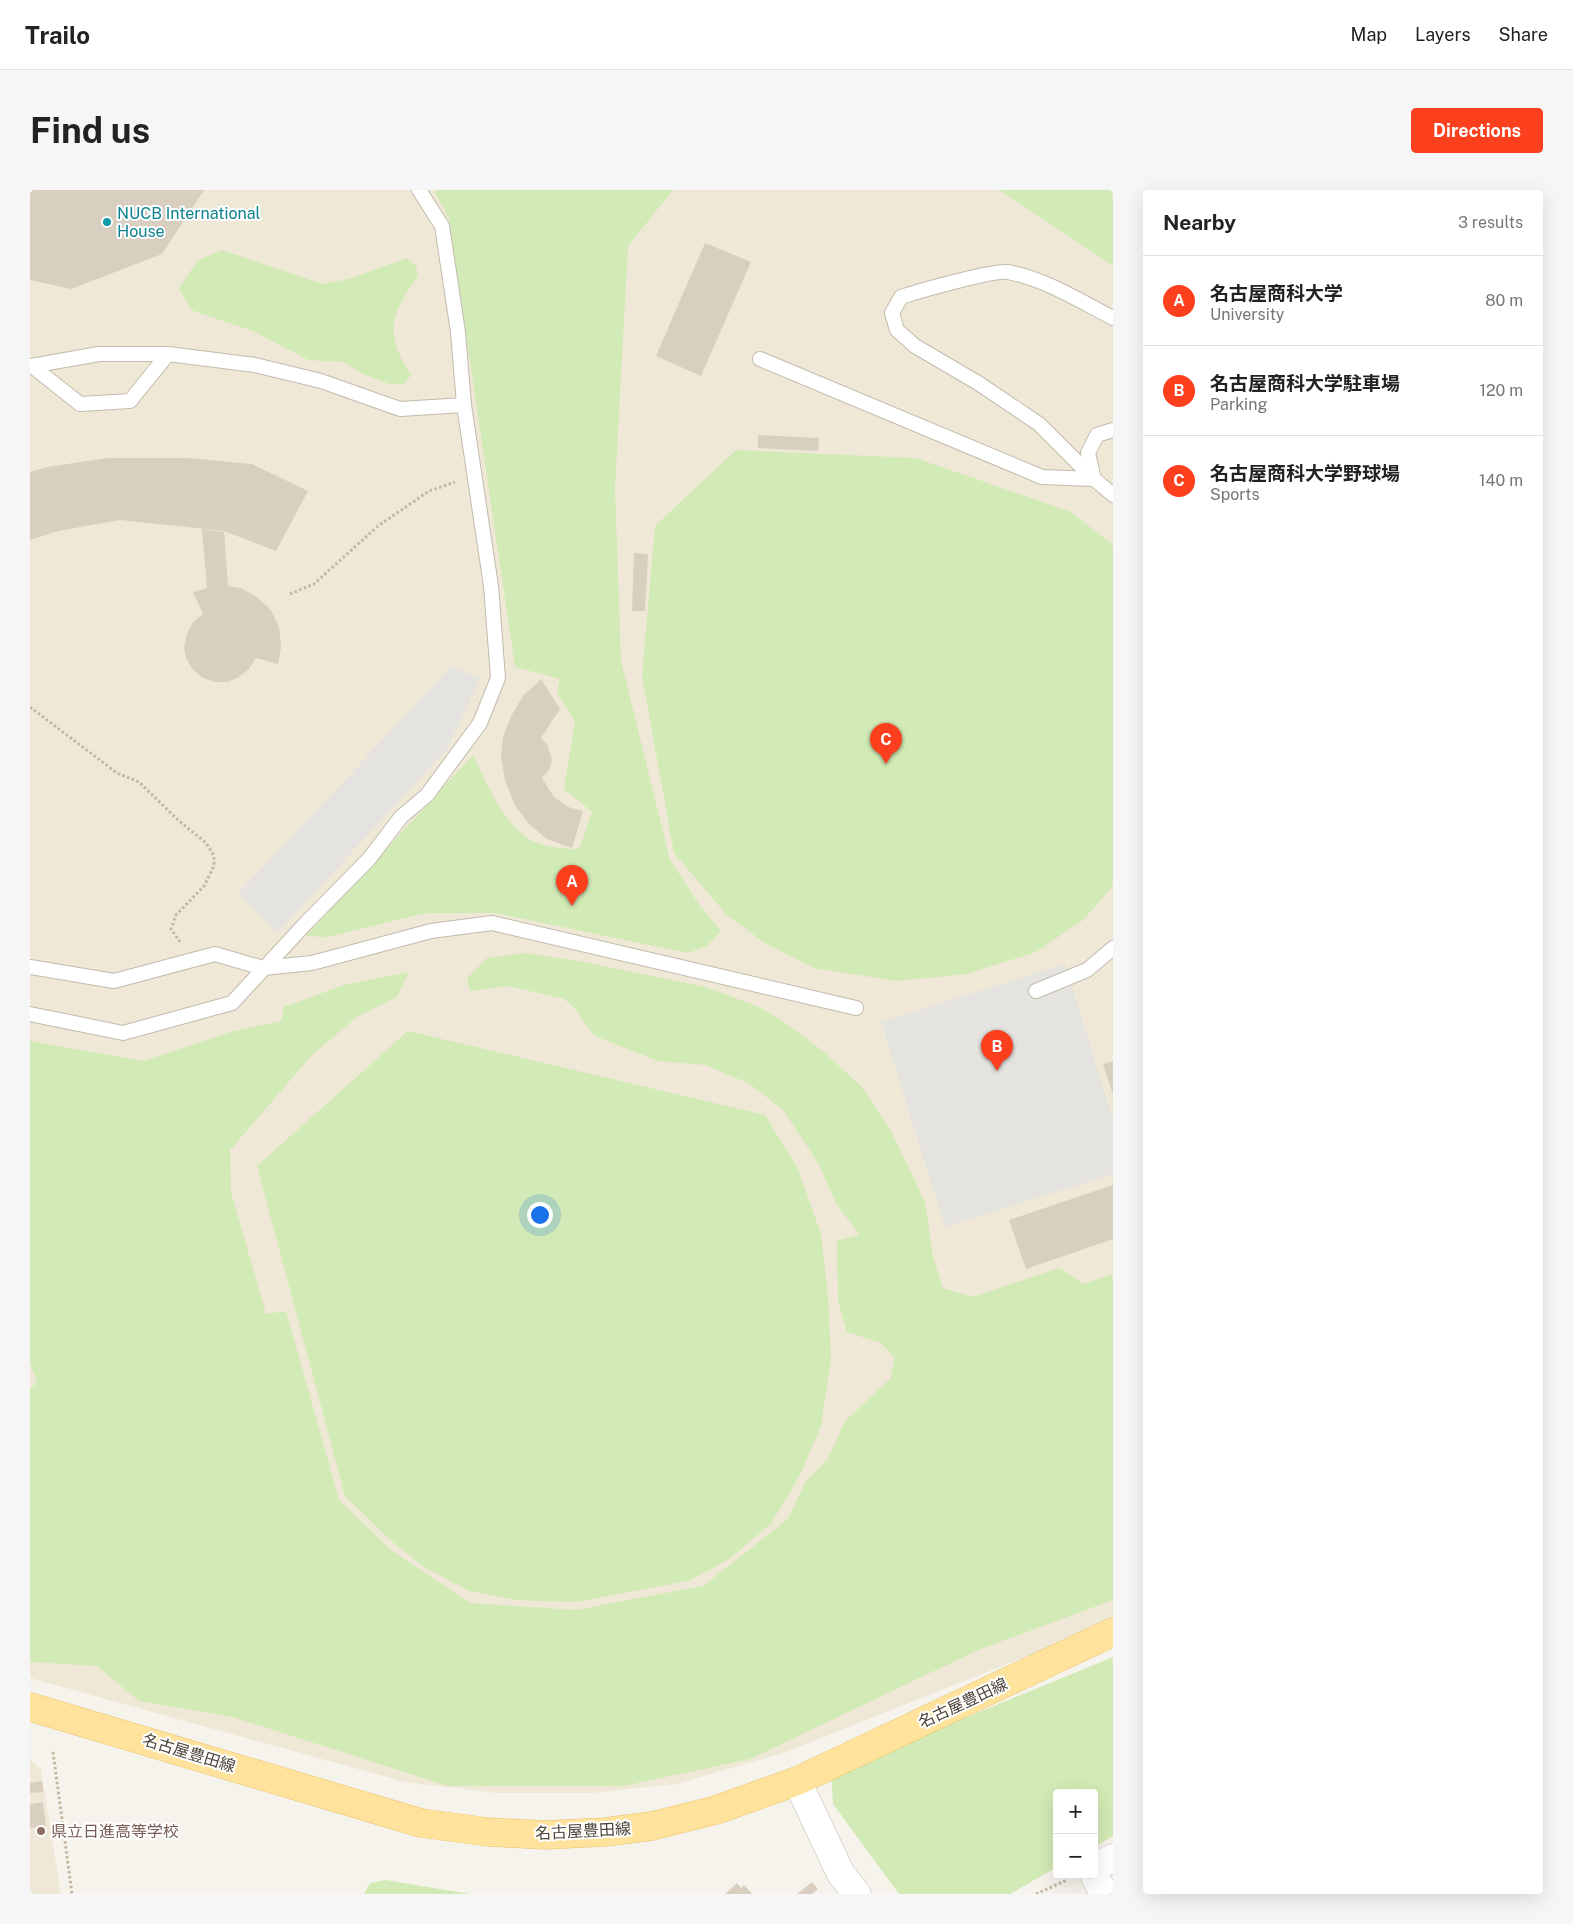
<!DOCTYPE html>
<meta charset="utf-8">
<style>
:root{--surface:#fff;--page:#f6f6f6;--text:#222;--muted:#767676;--line:#e0e0e0;--accent:#fc3f1d}
body{margin:0;font-family:"Public Sans","Noto Sans JP",sans-serif;background:var(--page);color:var(--text)}
.controls{position:absolute;right:15px;bottom:15px;display:grid;overflow:hidden;border-radius:5px;box-shadow:0 5px 20px #0002}
.controls button{width:45px;height:45px;display:grid;place-items:center;padding:0;border:0;border-bottom:1px solid var(--line);background:var(--surface);color:var(--text);font:25px sans-serif}
.you{position:absolute;left:509px;top:1024px;width:18px;height:18px;margin:-12px;border:4px solid #fff;border-radius:50%;background:#1a73e8;box-shadow:0 0 0 8px #1a73e833}
.badge{display:grid;place-items:center;width:32px;height:32px;border-radius:50%;background:var(--accent);color:#fff;font-size:16px;font-weight:700}
.pin{position:absolute;translate:-50% -41px;filter:drop-shadow(0 1px 2px #0008)}
.pin::after{content:'';position:absolute;top:26px;width:18px;height:15px;background:inherit;clip-path:polygon(0 0,100% 0,50% 100%)}
.list{margin:0;padding:0;list-style:none}
h2{display:flex;justify-content:space-between;align-items:center;height:65px;margin:0;padding:0 20px;font-size:21px}
h2 small{font-size:16px;font-weight:400;color:var(--muted)}
.list li{display:grid;grid-template-columns:32px 1fr auto;gap:15px;align-items:center;box-sizing:border-box;height:90px;padding:0 20px;border-top:1px solid var(--line)}
.list b{display:block;font-size:19px;white-space:nowrap}
.list p{margin:0;font-size:16px;white-space:nowrap;color:var(--muted)}
.list em{font-size:16px;font-style:normal;color:var(--muted)}
.map{position:relative;flex:none;width:1083px;height:1704px;overflow:hidden;border-radius:5px}
header{display:flex;align-items:center;gap:30px;box-sizing:border-box;height:70px;padding:0 25px;background:var(--surface);border-bottom:1px solid var(--line)}
header strong{font-size:24px}
nav{display:flex;gap:28px;margin-inline-start:auto;font-size:18px}
.intro{display:flex;align-items:center;justify-content:space-between;box-sizing:border-box;height:120px;padding:0 30px}
h1{margin:0;font-size:35px}
.button{padding:12px 22px;border-radius:5px;background:var(--accent);color:#fff;font-size:18px;font-weight:700}
main{display:flex;gap:30px;padding:0 30px}
aside{flex:1;background:var(--surface);border-radius:5px;box-shadow:0 5px 20px #0002}
.map>svg:first-child{display:block}
.education{fill:#efe8d6}
.green{fill:#d2eab5}
.parking{fill:#e5e3e0}
.building{fill:#d8cfc1}
.lines{fill:none;stroke-linecap:round;stroke-linejoin:round}
.lane-casing{stroke:#c2bbae;stroke-width:16}
.street-casing{stroke:#c2bbae;stroke-width:29}
.primary-casing{stroke:#e6c16a;stroke-width:29}
.path{stroke:#c4b79f;stroke-width:3;stroke-dasharray:2.5 2.5;stroke-linecap:butt}
.lane{stroke:#fff;stroke-width:14}
.street{stroke:#fff;stroke-width:28}
.primary{stroke:#ffe39c;stroke-width:28}
.culture-dot{fill:#0f9aa8;stroke:#fff;stroke-width:2}
.education-dot{fill:#8d6e63;stroke:#fff;stroke-width:2}
.labels{text-anchor:middle;dominant-baseline:central;stroke-width:4;stroke-linejoin:round;paint-order:stroke}
.culture-label{font-size:16px;fill:#0d838f;stroke:#fff;text-anchor:start}
.street-label{font-size:16px;fill:#4b4439;stroke:#fff}
.education-label{font-size:16px;fill:#785e54;stroke:#fff;text-anchor:start}
</style>
<header>
<strong>Trailo</strong>
<nav><a>Map</a><a>Layers</a><a>Share</a></nav>
</header>
<div class="intro"><h1>Find us</h1><a class="button">Directions</a></div>
<main>
<div class="map">
<svg width="1083" height="1704" viewBox="0 0 1083 1704">
<rect width="100%" height="100%" fill="#f6f3ec"/>
<path class="education" d="M0,0H1083V1432L753,1563L646,1594L562,1603H466L375,1592L0,1488Z
M0,1570L11,1579L31,1704H0Z"/>
<path class="green" d="M404,0H643L598,56L585,298L591,471L640,670L670,716L691,741L677,756L658,763L465,723H396L297,747L276,746L443,565C457,593 470,627 496,647C510,657 533,659 549,659L562,622L534,599L545,531L527,502L530,489L485,477L419,29Z
M969,0H1083V76Z
M192,60L292,94L319,89L377,68L386,76L388,86C360,125 354,143 381,185L375,194H359L331,183L313,172L278,170L223,141L161,120L149,98L167,71Z
M706,260L886,268L1041,322L1083,355V696L1053,730L1006,762L937,784L866,791L784,778L735,753L696,724L644,663L612,486L625,336Z
M495,763L554,772L675,797L727,816L757,834L793,861L833,898L862,943L895,1012L903,1067L913,1098L943,1107L1029,1078L1053,1094L1083,1084V1410L948,1460L720,1569L594,1596H418L203,1527L109,1511L67,1476L0,1472V1199L7,1192L0,1173V851L113,871L204,841L251,831L254,817L314,795L379,782L367,807L327,827L282,865L200,960L201,1002L236,1124L256,1121L309,1310L361,1360L440,1413L545,1420L673,1396L758,1329L776,1291L798,1269L815,1231L860,1189L865,1168L851,1153L817,1142L808,1112L807,1051L829,1045L806,1013L788,973L753,920L720,894L675,875L628,871L565,846L551,829L548,821L534,809L478,796L440,801L437,788L457,768Z
M378,841L735,925L768,979L791,1044L798,1107L801,1168L791,1236L771,1283L741,1334L698,1370L658,1391L545,1412L486,1410L439,1401L394,1377L359,1349L315,1306L227,976Z
M1083,1467V1646L1064,1657V1603H1027V1677L980,1704H869L803,1614L801,1583Z
M356,1690L440,1704H334L340,1693Z"/>
<path class="parking" d="M421,477L450,488L417,559L248,742L208,704Z
M1035,774L1083,930V984L915,1037L851,832Z"/>
<path class="building" d="M0,0H174L132,64L41,99L0,90Z
M675,53L721,72L671,186L626,166Z
M728,245L789,248L788,261L728,258Z
M78,268H158L222,274L278,301L246,361L194,341L90,330L28,341L0,350V282L17,277Z
M172,339L194,342L198,396L211,398L227,407L241,420L249,437L251,457L248,474L226,468L219,479L209,487L198,492H185L173,488L163,480L156,468L154,456L157,444L163,432L173,424L163,402L177,398Z
M604,363L618,364L615,421H602Z
M511,489L530,519L511,548L517,554L522,570L519,580L512,588L524,607L538,617L553,621L542,658L517,649L500,635L485,616L475,590L471,567L473,547L481,526L493,506Z
M1083,871V905L1073,874Z
M1083,995V1049L996,1079L979,1030Z
M12,1591L13,1602L0,1603V1593Z
M13,1612L16,1636L0,1638V1614Z
M782,1692L788,1699L782,1704H767Z
M707,1693L711,1698L714,1695L722,1704H695Z"/>
<g class="lines">
<defs>
<path id="lane" d="M730,169L1012,287L1064,289L1083,305
M0,176L69,164H138L225,175L291,191L370,219L434,215
M2,176L50,214L100,211L138,164
M1064,289L1009,234L948,193L885,156L867,140L862,123L871,107C889,101 963,80 978,82C1015,89 1050,111 1083,128
M1064,289L1058,263L1067,245L1083,240
M0,777L84,791L185,764L233,778L282,773L401,741L462,733L826,818
M1006,801L1057,780L1083,758
M0,824L93,843L202,813L276,733L339,669L371,627L397,605L450,533L468,488L461,396L434,215L428,142L412,36L389,0"/>
<path id="street" d="M767,1591L811,1684L827,1704
M1064,1677L1083,1668
M1064,1685L1074,1704"/>
<path id="primary" d="M0,1517L391,1633L458,1642L515,1645L575,1642L622,1636L686,1620L767,1591L1083,1442"/>
</defs>
<use href="#lane" class="lane-casing"/>
<use href="#street" class="street-casing"/>
<use href="#primary" class="primary-casing"/>
<path class="path" d="M260,404L284,394L348,336L399,301L425,292
M0,517L87,583L109,592L148,630L176,653L184,666V676L174,696L146,725L141,739L150,752
M23,1562L42,1704
M1006,1704L1037,1690"/>
<use href="#lane" class="lane"/>
<use href="#street" class="street"/>
<use href="#primary" class="primary"/>
</g>
<circle class="culture-dot" cx="77" cy="32" r="5"/>
<circle class="education-dot" cx="11" cy="1641" r="5"/>
<g class="labels">
<g class="culture-label">
<text x="87" y="23">NUCB International<tspan x="87" dy="18">House</tspan></text>
</g>
<g class="street-label">
<text transform="translate(933 1513) rotate(-25)">名古屋豊田線</text>
<text transform="translate(159 1563) rotate(17)">名古屋豊田線</text>
<text transform="translate(553 1641) rotate(-3)">名古屋豊田線</text>
</g>
<g class="education-label">
<text x="21" y="1641">県立日進高等学校</text>
</g>
</g>
</svg>
<div class="controls">
<button>+</button>
<button>−</button>
</div>
<div class="you"></div>
<div class="pin badge" style="left:542px;top:716px">A</div>
<div class="pin badge" style="left:967px;top:881px">B</div>
<div class="pin badge" style="left:856px;top:574px">C</div>
</div>
<aside>
<h2>Nearby<small>3 results</small></h2>
<ul class="list">
<li><span class="badge">A</span><div><b>名古屋商科大学</b><p>University</p></div><em>80 m</em></li>
<li><span class="badge">B</span><div><b>名古屋商科大学駐車場</b><p>Parking</p></div><em>120 m</em></li>
<li><span class="badge">C</span><div><b>名古屋商科大学野球場</b><p>Sports</p></div><em>140 m</em></li>
</ul>
</aside>
</main>
